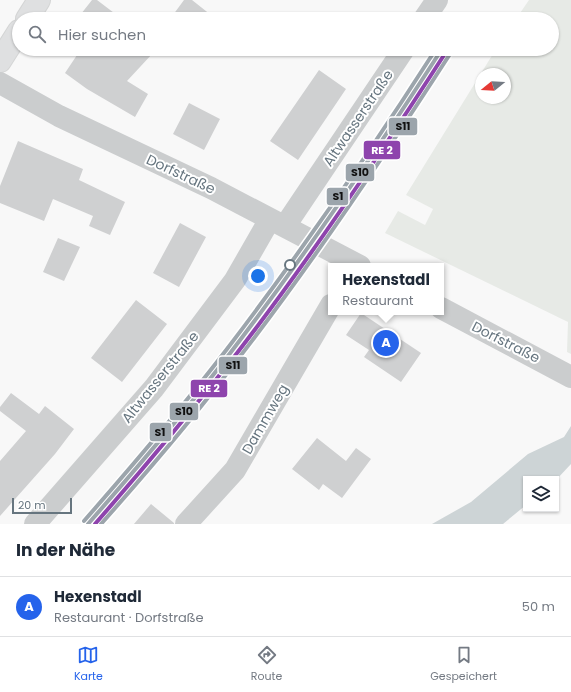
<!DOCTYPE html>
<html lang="de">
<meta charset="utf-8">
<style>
:root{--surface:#fff;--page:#f6f6f7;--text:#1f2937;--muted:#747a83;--line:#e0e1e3;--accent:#2563eb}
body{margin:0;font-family:Poppins,sans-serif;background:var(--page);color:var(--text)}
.controls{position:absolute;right:12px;bottom:12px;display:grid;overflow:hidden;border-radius:0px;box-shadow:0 1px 3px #0004}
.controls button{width:36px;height:36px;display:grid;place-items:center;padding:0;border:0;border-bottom:1px solid var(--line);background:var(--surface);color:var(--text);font:20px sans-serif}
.compass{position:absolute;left:475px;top:68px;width:36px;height:36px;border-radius:50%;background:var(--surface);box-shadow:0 1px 3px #0004;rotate:252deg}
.scale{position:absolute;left:12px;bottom:10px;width:60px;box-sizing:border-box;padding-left:4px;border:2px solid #66757f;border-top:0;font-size:11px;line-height:14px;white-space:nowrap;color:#66757f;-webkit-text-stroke:3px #fff;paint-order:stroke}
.you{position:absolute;left:258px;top:276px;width:14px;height:14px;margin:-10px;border:3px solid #fff;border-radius:50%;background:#1a73e8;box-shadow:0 0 0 6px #1a73e833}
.badge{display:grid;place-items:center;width:26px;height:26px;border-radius:50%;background:var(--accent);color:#fff;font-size:13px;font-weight:700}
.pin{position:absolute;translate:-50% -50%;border:2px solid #fff;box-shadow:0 1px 4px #0006}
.popup{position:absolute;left:328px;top:263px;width:116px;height:52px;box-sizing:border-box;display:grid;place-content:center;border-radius:0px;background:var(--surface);filter:drop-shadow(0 1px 3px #0005);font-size:13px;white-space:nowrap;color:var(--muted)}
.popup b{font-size:15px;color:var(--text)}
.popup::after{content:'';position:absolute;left:50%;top:100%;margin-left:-8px;border:8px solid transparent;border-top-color:var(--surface)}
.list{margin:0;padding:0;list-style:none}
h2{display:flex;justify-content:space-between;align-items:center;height:52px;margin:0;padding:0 16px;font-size:17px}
h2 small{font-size:13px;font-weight:400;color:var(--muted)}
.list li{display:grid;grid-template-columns:26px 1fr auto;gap:12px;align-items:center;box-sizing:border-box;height:60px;padding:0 16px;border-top:1px solid var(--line)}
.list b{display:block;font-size:15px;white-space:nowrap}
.list p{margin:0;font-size:13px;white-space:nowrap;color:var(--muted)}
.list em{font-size:13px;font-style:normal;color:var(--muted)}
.icon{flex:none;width:22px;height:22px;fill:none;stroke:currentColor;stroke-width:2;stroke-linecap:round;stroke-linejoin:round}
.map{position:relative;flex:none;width:571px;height:524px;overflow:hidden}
.search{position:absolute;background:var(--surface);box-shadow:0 1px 3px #0004;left:12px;right:12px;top:12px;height:44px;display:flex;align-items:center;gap:10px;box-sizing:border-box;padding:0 14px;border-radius:22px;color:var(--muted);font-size:15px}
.sheet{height:112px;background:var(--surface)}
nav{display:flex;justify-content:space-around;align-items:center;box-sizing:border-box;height:56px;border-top:1px solid var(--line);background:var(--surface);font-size:11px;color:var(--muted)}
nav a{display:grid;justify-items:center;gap:2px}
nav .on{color:var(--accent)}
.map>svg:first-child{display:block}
.green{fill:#e7eae6;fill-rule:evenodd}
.water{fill:#cdd4d6}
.building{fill:#cfd0d1}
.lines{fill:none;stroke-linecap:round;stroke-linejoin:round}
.major-casing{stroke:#d4d5d5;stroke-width:24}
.minor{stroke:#cbcdce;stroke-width:22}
.major{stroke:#dfe0e1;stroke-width:22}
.rail-1-casing{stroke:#fff;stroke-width:7}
.rail-2-casing{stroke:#fff;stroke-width:7}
.rail-3-casing{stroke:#fff;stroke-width:7}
.rail-4-casing{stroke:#fff;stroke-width:7}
.rail-1{stroke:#9ca5ac;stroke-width:4}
.rail-2{stroke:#8e44ad;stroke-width:4}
.rail-3{stroke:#9ca5ac;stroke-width:4}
.rail-4{stroke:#9ca5ac;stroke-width:4}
.stop-dot{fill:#fff;stroke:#66757f;stroke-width:2}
.labels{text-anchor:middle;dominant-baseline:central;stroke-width:4;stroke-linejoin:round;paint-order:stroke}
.street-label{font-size:14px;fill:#66757f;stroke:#fff}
.line-badge{stroke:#fff;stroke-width:1.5}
.badge-label{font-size:11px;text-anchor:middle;font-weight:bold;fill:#fff}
.pale-badge-label{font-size:11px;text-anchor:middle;font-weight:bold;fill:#111}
</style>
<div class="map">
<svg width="571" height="524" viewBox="0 0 571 524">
<rect width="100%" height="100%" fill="#f8f8f8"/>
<path class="green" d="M529,0H571V354L567,352L568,322L385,233L398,211L425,225L433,209L406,195L496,49H552V19H516ZM481,74H505V98H481Z"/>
<path class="water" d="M571,426V464L556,480L526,479V505L503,524H432L471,502L528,454L564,437Z"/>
<path class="building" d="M92,0H97L122,19H77Z
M184,0H192L216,19H170Z
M69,49H149L153,53L127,81L148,94L135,117L87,89L65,73L77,55Z
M319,70L346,89L298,160L270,141Z
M189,103L220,119L204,150L173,134Z
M18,141L83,169L79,180L125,202L110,235L89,226L93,216L53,199L44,221L0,203V186Z
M180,223L206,237L179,287L153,273Z
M58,238L80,247L64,281L43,272Z
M136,300L167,324L122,382L91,358Z
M361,313L421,353L401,382L364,357L369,350L346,335Z
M11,393L39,414L45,406L74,429L55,454L0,516V461L26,431L0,411V407Z
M317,438L346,461L356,448L371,459L342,498L323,484L319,490L292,469Z
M151,504L174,523V524H134Z"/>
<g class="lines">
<defs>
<path id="major" d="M27,19L39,0
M0,61L19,31"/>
</defs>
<use href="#major" class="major-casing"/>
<path class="minor" d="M424,19L437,0
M0,83L59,116L211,188L360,266
M285,226L404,49
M441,308L571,377
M35,524L154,388L235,280L270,219
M186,524L235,470L331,305"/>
<use href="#major" class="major"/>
<defs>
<path id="rail-1" d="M88,524C137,468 186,411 231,352C306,254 375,153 442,49"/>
<path id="rail-2" d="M95,524C143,469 189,414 234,357C310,259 379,156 446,52"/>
<path id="rail-3" d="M84,521C133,465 182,408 227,349C301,252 370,152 436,49"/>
<path id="rail-4" d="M101,524C149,470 195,416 238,359C314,261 383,158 450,54"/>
</defs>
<use href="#rail-1" class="rail-1-casing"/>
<use href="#rail-2" class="rail-2-casing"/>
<use href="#rail-3" class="rail-3-casing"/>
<use href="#rail-4" class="rail-4-casing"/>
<use href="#rail-1" class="rail-1"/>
<use href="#rail-2" class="rail-2"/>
<use href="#rail-3" class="rail-3"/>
<use href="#rail-4" class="rail-4"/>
</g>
<circle class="stop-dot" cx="290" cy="265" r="5"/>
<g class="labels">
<g class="street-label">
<text transform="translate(358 118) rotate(-56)">Altwasserstraße</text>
<text transform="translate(181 174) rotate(25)">Dorfstraße</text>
<text transform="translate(506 342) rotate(27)">Dorfstraße</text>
<text transform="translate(160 377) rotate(-51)">Altwasserstraße</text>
<text transform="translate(265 419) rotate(-60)">Dammweg</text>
</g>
</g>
<g class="line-badge">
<rect x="388" y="117" width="30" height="19" rx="4" fill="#9ca5ac"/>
<rect x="363" y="140" width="38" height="20" rx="4" fill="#8e44ad"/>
<rect x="345" y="163" width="30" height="19" rx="4" fill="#9ca5ac"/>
<rect x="326" y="187" width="23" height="19" rx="4" fill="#9ca5ac"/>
<rect x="218" y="356" width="30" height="19" rx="4" fill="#9ca5ac"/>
<rect x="190" y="379" width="38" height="19" rx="4" fill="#8e44ad"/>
<rect x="169" y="402" width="30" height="19" rx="4" fill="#9ca5ac"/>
<rect x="149" y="422" width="23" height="20" rx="4" fill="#9ca5ac"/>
</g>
<g class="badge-label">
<text x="382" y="154">RE 2</text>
<text x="209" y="392">RE 2</text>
</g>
<g class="pale-badge-label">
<text x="403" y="130">S11</text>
<text x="360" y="176">S10</text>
<text x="338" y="200">S1</text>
<text x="233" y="369">S11</text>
<text x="184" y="415">S10</text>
<text x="160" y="436">S1</text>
</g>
</svg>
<div class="controls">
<button><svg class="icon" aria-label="layers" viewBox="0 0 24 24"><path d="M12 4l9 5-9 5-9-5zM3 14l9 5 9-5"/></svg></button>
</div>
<svg class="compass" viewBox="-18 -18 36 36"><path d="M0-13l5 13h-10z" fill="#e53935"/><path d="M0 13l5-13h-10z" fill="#747a83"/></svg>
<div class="scale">20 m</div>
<div class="you"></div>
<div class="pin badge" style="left:386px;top:343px">A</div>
<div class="popup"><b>Hexenstadl</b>Restaurant</div>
<div class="search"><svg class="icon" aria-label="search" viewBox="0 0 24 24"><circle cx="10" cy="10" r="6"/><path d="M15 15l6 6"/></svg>Hier suchen</div>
</div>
<section class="sheet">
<h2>In der Nähe<small></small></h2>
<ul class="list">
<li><span class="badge">A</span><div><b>Hexenstadl</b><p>Restaurant · Dorfstraße</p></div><em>50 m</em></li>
</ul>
</section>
<nav>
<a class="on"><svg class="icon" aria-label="map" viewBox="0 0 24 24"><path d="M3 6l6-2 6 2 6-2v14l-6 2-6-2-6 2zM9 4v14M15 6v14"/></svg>Karte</a>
<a><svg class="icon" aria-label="directions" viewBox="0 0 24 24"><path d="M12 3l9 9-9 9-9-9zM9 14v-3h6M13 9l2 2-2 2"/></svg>Route</a>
<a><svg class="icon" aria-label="saved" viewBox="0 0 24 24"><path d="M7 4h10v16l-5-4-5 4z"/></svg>Gespeichert</a>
</nav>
